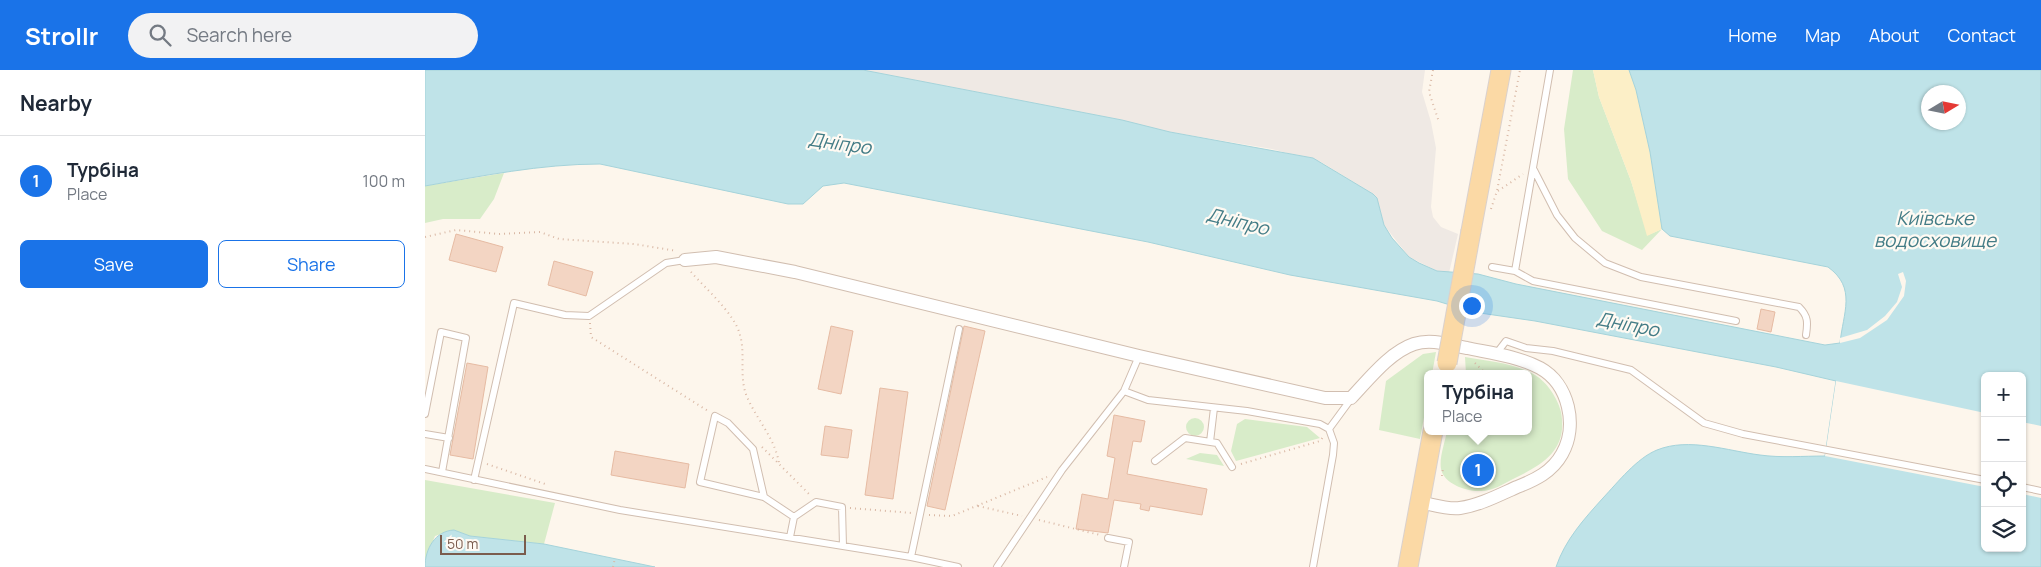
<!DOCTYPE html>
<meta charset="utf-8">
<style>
:root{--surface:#fff;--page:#f2f2f3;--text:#1f2937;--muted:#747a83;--line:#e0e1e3;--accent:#1a73e8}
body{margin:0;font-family:Manrope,sans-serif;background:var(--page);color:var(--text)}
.controls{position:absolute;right:15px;bottom:15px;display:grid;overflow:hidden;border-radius:8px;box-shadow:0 1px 4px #0004}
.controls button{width:45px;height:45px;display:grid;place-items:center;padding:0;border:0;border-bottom:1px solid var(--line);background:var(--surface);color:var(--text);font:25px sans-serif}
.compass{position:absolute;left:1496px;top:15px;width:45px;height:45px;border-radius:50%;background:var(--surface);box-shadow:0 1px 4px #0004;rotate:80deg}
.scale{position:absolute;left:15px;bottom:12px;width:86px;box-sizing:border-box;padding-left:5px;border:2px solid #7a5c4d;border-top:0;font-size:14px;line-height:18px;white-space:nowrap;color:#7a5c4d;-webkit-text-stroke:4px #fffaf3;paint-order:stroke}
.you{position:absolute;left:1046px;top:235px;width:18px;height:18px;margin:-12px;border:4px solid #fff;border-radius:50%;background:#1a73e8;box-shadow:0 0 0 8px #1a73e833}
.badge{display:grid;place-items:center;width:32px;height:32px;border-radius:50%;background:var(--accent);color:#fff;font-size:16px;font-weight:700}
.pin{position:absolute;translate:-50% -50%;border:2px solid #fff;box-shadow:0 1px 5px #0006}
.popup{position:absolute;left:999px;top:300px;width:108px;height:65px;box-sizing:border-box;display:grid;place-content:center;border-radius:8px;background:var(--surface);filter:drop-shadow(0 1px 4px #0005);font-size:16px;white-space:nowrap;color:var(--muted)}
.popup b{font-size:19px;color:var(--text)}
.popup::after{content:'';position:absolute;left:50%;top:100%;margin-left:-10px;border:10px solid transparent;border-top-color:var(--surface)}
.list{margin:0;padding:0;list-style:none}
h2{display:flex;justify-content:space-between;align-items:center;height:65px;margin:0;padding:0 20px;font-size:21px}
h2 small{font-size:16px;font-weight:400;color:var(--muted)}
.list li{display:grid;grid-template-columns:32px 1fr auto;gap:15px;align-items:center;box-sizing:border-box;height:90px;padding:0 20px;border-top:1px solid var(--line)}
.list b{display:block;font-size:19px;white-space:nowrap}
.list p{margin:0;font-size:16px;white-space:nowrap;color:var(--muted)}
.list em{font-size:16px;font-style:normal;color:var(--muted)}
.actions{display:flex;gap:10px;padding:15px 20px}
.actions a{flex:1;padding:11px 0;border:1px solid var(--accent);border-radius:8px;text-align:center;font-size:18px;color:var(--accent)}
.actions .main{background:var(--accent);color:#fff}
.icon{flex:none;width:28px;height:28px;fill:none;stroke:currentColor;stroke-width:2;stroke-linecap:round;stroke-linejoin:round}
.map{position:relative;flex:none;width:1616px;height:497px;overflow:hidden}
header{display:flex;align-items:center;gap:30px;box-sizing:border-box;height:70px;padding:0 25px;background:var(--accent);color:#fff}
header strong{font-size:24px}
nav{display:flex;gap:28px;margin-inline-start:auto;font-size:18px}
.search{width:350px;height:45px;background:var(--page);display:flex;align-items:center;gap:12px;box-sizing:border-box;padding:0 18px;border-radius:28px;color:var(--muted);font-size:19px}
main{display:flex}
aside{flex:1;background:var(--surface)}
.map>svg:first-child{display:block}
.industrial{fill:#efe9e4}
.green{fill:#d8ecc9}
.sand{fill:#fcefc7}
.water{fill:#bfe3e8;stroke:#a5d3da;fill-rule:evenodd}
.pier{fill:#fdf6ec}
.building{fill:#f3d5c3;stroke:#e6bba3}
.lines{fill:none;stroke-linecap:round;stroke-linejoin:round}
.lane-casing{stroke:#d1beb0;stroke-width:8}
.street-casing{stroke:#d1beb0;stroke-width:14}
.primary-casing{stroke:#dad1cd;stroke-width:21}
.path{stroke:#d9b8a5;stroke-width:2;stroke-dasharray:1 4;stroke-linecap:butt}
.lane{stroke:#fff;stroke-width:6}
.street{stroke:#fff;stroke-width:12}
.primary{stroke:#fbd9a5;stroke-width:19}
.primary-bridge-casing{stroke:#dad1cd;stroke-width:21;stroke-linecap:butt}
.primary-bridge{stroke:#fbd9a5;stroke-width:19}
.labels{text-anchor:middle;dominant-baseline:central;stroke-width:4.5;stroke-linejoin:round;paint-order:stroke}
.water-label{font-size:19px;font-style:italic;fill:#437c86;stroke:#fffaf3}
</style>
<header>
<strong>Strollr</strong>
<div class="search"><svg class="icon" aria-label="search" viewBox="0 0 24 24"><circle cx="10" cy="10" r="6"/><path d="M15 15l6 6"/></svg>Search here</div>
<nav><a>Home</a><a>Map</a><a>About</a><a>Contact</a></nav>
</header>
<main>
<aside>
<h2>Nearby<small></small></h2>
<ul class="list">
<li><span class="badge">1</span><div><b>Турбіна</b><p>Place</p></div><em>100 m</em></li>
</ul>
<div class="actions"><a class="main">Save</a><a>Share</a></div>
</aside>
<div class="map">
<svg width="1616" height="497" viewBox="0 0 1616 497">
<rect width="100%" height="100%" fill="#fdf6ec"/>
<path class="industrial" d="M438,0H1000L997,22L1006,52L1011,78L1006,137L1008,147L1016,157L1033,164L1024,203L1012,201L984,187L959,155L952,128L948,124L896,92L847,79L745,62L697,50Z"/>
<path class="green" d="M1148,0H1168L1174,27L1206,111L1223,165L1237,159L1217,180L1177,161L1143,109L1139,59Z
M79,103L69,129L55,149H18L0,153V116Z
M1011,282L1007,304H1003V326L995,369L954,360L961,311L998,284Z
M1040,287C1063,291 1090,293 1110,305C1122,312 1133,329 1136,342C1143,380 1119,394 1088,409C1078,414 1068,421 1056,421C1042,422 1019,414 1016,399C1014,388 1020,372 1022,361H1103V304H1041Z
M761 357a9 9 0 1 1 18 0a9 9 0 1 1-18 0Z
M820,349L882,357L895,368L811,391L806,381L812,354Z
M775,383L792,385L799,396L761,389Z
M0,410L130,433L119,474L45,466L29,460L10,466L0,490Z"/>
<path class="sand" d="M1168,0H1204L1211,20L1225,82L1237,159L1222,166L1206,111L1174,27Z"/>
<path class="water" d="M0,0H438L697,50L745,62L888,88L948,124L952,128L959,155L967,168L984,187L994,193L1012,201L1053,204L1091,214L1400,275L1415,273C1418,243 1432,218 1403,197L1245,166L1237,159L1225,82L1211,20L1204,0H1616V497H1131C1140,470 1159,449 1178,428C1193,412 1212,388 1232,380C1264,367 1303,381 1335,385C1356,388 1378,386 1400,386L1411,311L1351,297L1110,251L1048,242L1012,231L865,205L723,172L419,113L398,116L378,134H363L175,94C116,94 57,106 0,116ZM1504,22H1534V52H1504ZM1560,306H1597V478H1560Z
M29,460L45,466L119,474L230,497H0C0,479 10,461 29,460Z"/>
<path class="pier" d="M1478,202L1481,211L1479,226L1462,250L1435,268L1415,273V268L1442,260L1460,246L1472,232L1477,217L1473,204Z
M1411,311L1560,343V417L1400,386Z
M1597,352L1616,356V428L1597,424Z"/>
<path class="building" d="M31,164L78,177L71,202L24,190Z
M129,191L168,202L161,226L123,215Z
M1336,239L1350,242L1346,262L1332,259Z
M406,256L428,261L416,324L393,319Z
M539,256L560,261L520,440L502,436Z
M42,293L63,297L48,389L25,385Z
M455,318L483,322L468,429L440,425Z
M689,345L720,351L716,372L708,371L702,404L782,419L777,445L725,436L724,441L715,439L716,434L689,430L683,463L651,459L657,424L683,429L690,388L682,386Z
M400,356L427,360L423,388L396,385Z
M190,381L264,394L260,418L186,405Z"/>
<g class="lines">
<defs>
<path id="lane" d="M1109,100L1132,145L1150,168L1180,193L1216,207L1374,237C1383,246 1383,252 1381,265
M1067,197L1090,201L1108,211L1311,251
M1090,201L1125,0
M1071,284L1081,271L1101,278L1128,281L1206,300L1279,353L1318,364L1560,410
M699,321L723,330L822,341L895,354L904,359L909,373L908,385L888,497
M0,344L16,262L41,268L17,402
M904,359L926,329
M0,364L24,368
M785,372L789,338
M730,391L760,368L792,373L807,397
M0,399L195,440L486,487L533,497
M49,410L89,233L140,245L164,246L241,193L260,190
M1597,417L1616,421
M339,427L328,379L303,353L290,346L275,412L339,427L369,447
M365,467L369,447L391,432L417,437L418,476
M683,468L704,472L699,497
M486,487L534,259
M572,497L637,400L699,321L714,286"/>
<path id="street" d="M260,190L291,187L370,202L714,286L900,328H926C944,309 965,282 989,274C1006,268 1025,275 1042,278C1066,283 1092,286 1115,298C1144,314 1153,356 1137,384C1127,402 1110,410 1092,417C1074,425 1055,435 1035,438C1023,440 1006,434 994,432"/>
<path id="primary" d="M1046,161L1076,0
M983,497L1008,361"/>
</defs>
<use href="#lane" class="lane-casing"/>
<use href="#street" class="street-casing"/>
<use href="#primary" class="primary-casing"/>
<path class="path" d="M1008,0L1004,22L1014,52
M1073,121L1098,104
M1066,139L1072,121L1095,0
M0,167L31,160L74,164L115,162L134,169L209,174L252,181
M266,202C280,218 310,244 315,265C321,285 313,309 323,329C333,351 350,369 354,393
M165,253L166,267L283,341
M1050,293L1061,304
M337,377L385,425
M62,394L123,415
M816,394L895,371L898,367
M1017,406L1018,398
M553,436L597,446
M425,438L487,443
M504,445L527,446L622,407
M614,450L675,465
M188,497L190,488"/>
<use href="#lane" class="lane"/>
<use href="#street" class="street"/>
<use href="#primary" class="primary"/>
<defs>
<path id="primary-bridge" d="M1022,293L1046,161"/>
</defs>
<use href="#primary-bridge" class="primary-bridge-casing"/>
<use href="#primary-bridge" class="primary-bridge"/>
</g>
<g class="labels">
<g class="water-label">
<text transform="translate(415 73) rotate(8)">Дніпро</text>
<text x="1510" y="148">Київське<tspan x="1510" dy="22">водосховище</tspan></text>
<text transform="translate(813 151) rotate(14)">Дніпро</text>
<text transform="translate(1203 254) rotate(11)">Дніпро</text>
</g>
</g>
</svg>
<div class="controls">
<button>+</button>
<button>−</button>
<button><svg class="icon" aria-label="locate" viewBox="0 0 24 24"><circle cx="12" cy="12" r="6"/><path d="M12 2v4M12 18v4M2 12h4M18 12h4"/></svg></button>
<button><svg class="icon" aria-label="layers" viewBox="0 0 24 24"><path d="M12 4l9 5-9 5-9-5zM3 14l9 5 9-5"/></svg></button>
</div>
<svg class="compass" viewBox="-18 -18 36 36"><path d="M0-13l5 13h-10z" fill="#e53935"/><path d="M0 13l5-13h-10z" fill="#747a83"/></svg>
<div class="scale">50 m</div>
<div class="you"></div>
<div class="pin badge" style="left:1053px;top:400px">1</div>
<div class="popup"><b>Турбіна</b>Place</div>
</div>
</main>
